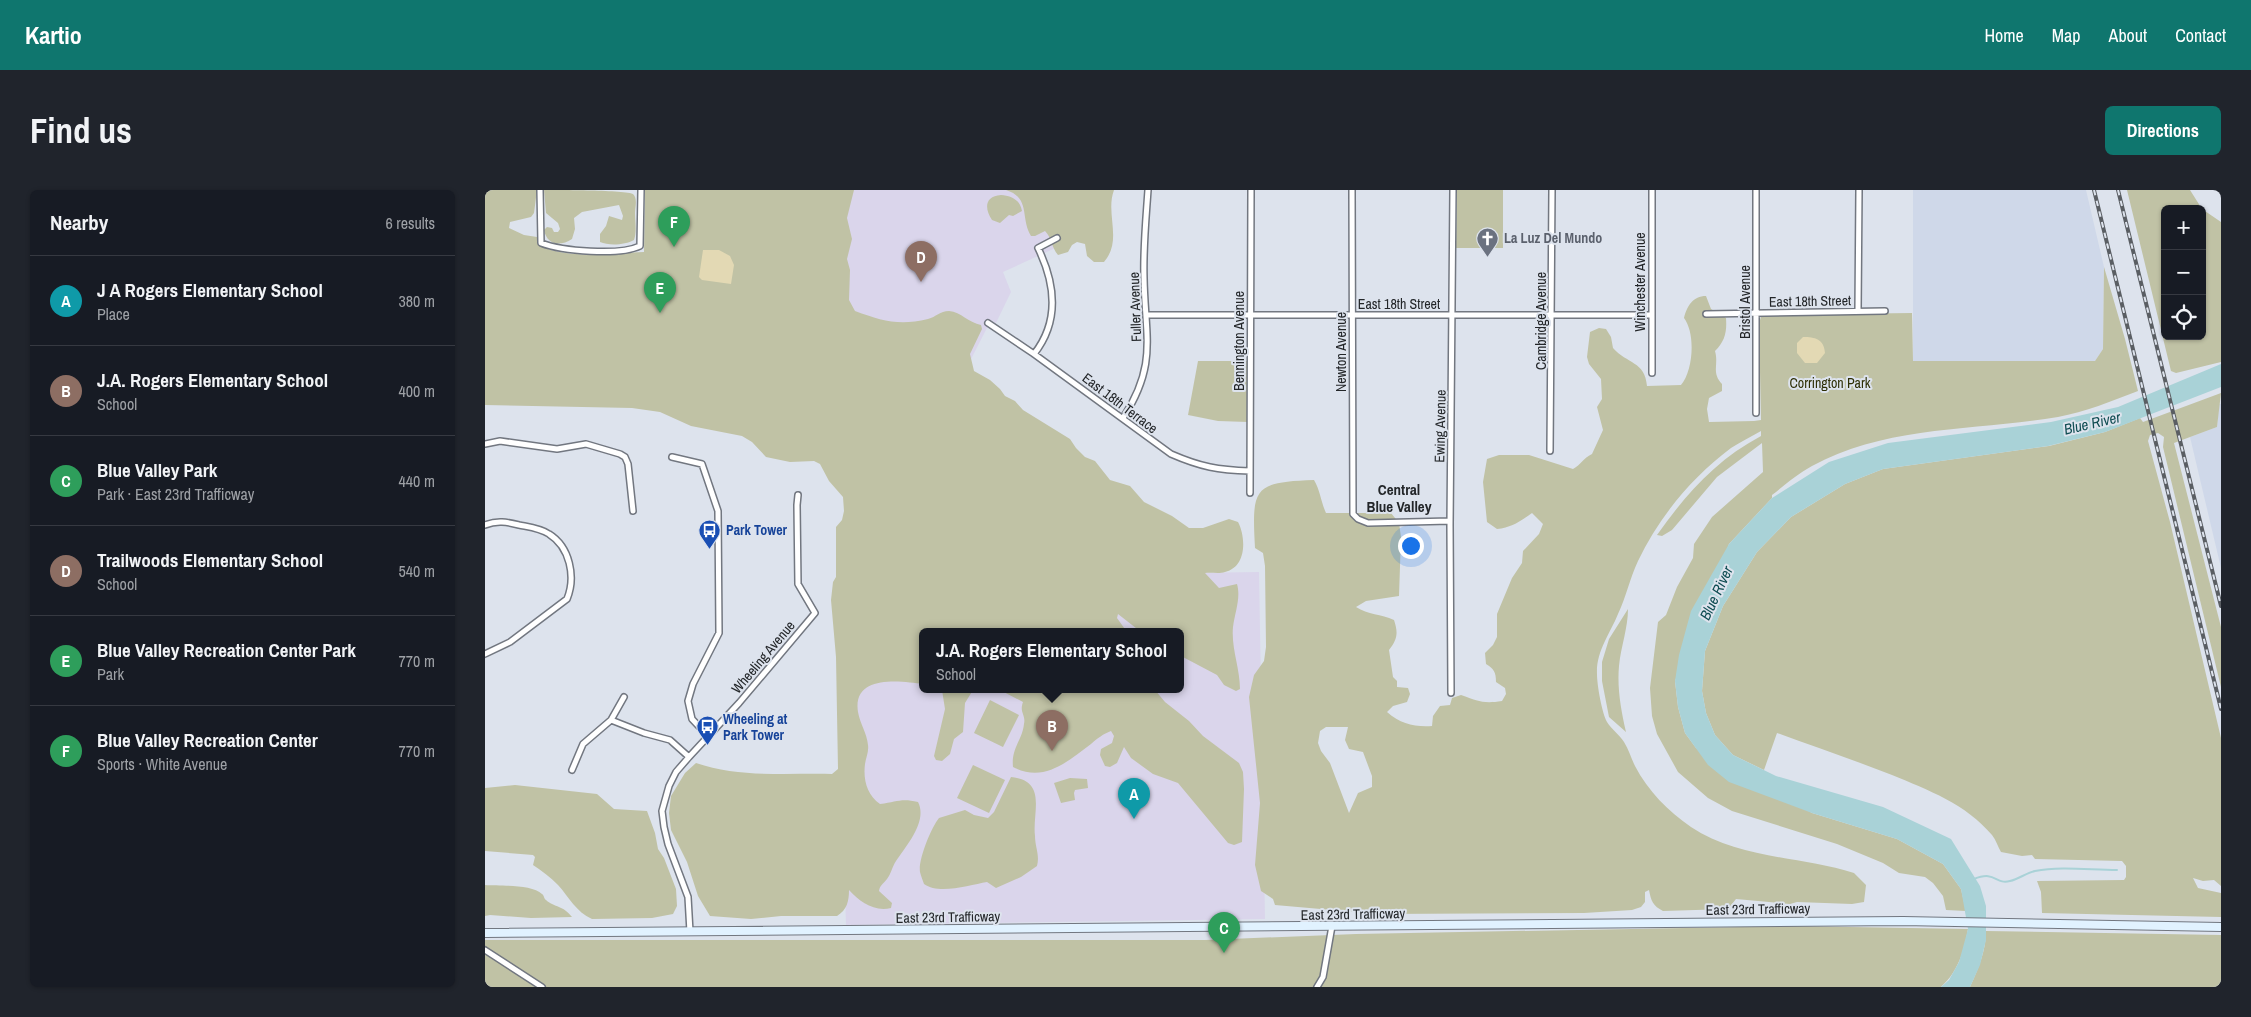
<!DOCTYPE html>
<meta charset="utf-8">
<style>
:root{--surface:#171b24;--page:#20242c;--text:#f1f3f6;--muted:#9ea1a6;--line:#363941;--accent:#0f766e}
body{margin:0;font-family:"Archivo Narrow",sans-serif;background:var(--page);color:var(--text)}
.controls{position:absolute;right:15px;top:15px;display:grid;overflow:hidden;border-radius:8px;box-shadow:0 1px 4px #0004}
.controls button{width:45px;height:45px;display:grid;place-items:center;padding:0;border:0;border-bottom:1px solid var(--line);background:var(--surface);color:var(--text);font:25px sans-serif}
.you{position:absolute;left:925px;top:355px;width:18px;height:18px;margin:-12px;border:4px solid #fff;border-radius:50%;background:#1a73e8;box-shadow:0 0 0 8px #1a73e833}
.badge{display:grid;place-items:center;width:32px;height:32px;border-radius:50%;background:var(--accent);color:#fff;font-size:16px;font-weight:700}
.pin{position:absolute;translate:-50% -41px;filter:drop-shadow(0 1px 2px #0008)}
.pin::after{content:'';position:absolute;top:26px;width:18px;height:15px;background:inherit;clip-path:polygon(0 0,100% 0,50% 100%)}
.popup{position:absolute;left:434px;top:438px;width:265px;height:65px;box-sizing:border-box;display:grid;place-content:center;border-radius:8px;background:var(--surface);filter:drop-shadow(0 1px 4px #0005);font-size:16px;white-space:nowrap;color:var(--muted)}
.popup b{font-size:19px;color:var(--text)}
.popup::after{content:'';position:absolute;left:50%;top:100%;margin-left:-10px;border:10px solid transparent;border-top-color:var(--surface)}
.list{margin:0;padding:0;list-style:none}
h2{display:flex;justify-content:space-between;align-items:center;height:65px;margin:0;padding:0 20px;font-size:21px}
h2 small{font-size:16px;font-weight:400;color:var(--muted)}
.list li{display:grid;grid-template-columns:32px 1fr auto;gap:15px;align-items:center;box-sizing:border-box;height:90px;padding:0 20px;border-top:1px solid var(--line)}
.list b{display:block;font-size:19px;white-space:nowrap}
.list p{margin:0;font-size:16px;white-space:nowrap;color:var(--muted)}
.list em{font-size:16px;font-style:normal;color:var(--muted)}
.icon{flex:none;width:28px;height:28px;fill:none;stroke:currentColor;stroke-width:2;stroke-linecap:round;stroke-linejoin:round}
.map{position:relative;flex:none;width:1736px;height:797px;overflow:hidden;border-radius:8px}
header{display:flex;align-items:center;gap:30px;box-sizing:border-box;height:70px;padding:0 25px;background:var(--accent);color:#fff}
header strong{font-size:24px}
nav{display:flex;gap:28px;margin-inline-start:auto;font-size:18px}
.intro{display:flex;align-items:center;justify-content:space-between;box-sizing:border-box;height:120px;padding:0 30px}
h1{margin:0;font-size:35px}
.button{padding:12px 22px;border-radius:8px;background:var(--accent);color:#fff;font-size:18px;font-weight:700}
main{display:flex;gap:30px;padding:0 30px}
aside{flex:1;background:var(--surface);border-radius:8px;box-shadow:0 1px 4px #0004}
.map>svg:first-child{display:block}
.built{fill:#cfd8e9}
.education{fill:#dad5eb;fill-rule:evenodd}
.green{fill:#c0c2a5;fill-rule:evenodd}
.sand{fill:#e3d9b4}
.water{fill:#a9d2d7}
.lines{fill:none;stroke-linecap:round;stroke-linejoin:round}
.stream{stroke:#a9d2d7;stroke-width:2}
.street-casing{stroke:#727780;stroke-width:8}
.secondary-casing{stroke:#727780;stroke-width:10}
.street{stroke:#fff;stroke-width:5}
.secondary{stroke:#e1f2ff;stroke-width:8}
.rail-casing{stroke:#5a5e63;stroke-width:4}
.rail{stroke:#dde3ed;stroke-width:2;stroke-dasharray:5.5;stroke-linecap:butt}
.labels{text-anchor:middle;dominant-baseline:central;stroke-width:4;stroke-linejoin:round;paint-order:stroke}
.worship-label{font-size:14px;font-weight:bold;fill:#5b616d;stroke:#dde3ed;text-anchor:start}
.street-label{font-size:14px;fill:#232629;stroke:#dde3ed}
.park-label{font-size:14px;fill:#2d2e04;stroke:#dde3ed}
.transit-label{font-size:14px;font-weight:bold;fill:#164399;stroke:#dde3ed;text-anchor:start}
.water-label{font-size:15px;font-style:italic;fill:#104d53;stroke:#dde3ed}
.neighbourhood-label{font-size:15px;font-weight:bold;fill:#232629;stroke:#dde3ed}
</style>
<header>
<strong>Kartio</strong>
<nav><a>Home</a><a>Map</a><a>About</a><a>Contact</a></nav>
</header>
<div class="intro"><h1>Find us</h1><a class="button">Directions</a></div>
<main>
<aside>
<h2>Nearby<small>6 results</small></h2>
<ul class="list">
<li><span class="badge" style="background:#0f9aa8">A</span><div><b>J A Rogers Elementary School</b><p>Place</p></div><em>380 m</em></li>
<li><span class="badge" style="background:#8d6e63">B</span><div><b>J.A. Rogers Elementary School</b><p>School</p></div><em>400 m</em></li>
<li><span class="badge" style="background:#2e9e5b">C</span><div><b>Blue Valley Park</b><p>Park · East 23rd Trafficway</p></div><em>440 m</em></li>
<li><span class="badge" style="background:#8d6e63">D</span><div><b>Trailwoods Elementary School</b><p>School</p></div><em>540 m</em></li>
<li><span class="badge" style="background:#2e9e5b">E</span><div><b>Blue Valley Recreation Center Park</b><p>Park</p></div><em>770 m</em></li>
<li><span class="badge" style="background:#2e9e5b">F</span><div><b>Blue Valley Recreation Center</b><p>Sports · White Avenue</p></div><em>770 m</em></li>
</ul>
</aside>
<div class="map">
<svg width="1736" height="797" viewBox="0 0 1736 797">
<rect width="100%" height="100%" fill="#dde3ed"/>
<path class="built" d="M1428,0H1601L1619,77L1618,159L1610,171H1428Z
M1734,214H1736V378L1705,247L1732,237Z"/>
<path class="education" d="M351,0H613L614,38L518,82L526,102L511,133L506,130L484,173L350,182Z
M774,382L780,729L361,735L351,388ZM438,442H696V500H438Z"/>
<path class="green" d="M0,0H52L49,23L46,27L25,32L24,38L39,45L52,47L54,55C81,70 129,63 159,62L160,0H369L362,28L367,49L362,69L365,80L364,110L370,121C397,131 414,136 443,129C451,127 455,121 464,121C476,122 484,133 496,135L497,139L485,164L489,181L505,190L515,199L520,206L530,211L538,220L585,249L591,258L600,267L610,271L625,290L645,296L659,312L687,326L704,338H718L744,329L753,332C761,347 762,377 740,382C734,384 726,382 720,383L734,398L752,394C756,408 750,422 748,437C746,458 755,478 755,499L751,501L739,495L732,485L696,466V442H656L633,424L632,428L642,442H438V494C416,491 367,484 373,522C375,534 382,543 383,555C384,562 381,567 380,574C378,590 382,605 395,614C412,612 416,608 433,612C443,631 421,656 411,671C407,677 406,684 402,689C398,694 395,695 394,701L407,713L406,718C389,722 375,712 364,700C364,711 362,720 352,726H296L266,729L225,726L213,706L202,672L186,640L184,623L186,606L200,583L211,573C254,588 302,583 347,584L353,579L351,467L346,410L348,392L351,387V337L357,330L359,321L358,307L344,291L335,274L329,271L305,272L281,267L267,252L257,246L206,236L175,222L147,218L0,215Z
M59,0C73,0 141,0 148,4C153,9 150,17 150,23C150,31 152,42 149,50C140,55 124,56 115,52V44L121,36L124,26L137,30L138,26L134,15L97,22L89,28L90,39L87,49C75,57 62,55 59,40L62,37L67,38L69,42H73L75,39L73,33L61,23Z
M521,0H629C620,24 638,50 619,72H609L602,66L600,54L592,52L587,55L583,62L573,65C566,57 567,48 560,41L550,46H546C535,28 546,8 521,0Z
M972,0H1018V58H971Z
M1642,0H1705L1717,19H1680V146H1717V19L1736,32V172L1691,183L1686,181Z
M516,5C527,6 535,10 537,21L528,26L524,25L515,33L507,30C499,18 500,6 516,5Z
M1619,77L1640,149L1653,201C1627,211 1600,222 1573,227C1490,241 1403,235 1327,276C1312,284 1300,295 1287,305V308L1244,354L1190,491L1193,517L1200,543L1211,558L1327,623L1412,649L1458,674L1476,699L1481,721L1461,720L1458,706L1448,693L1440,687L1414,683L1398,673L1352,654L1247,621L1223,608L1193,582L1172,544L1167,526L1165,498L1173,432L1181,425L1192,397L1208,368L1209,354L1227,327L1278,282L1277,253L1232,287L1187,340L1177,346L1172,345C1201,304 1231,270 1276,246V241C1266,247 1255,252 1246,258C1207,287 1174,327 1153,371C1145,388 1141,407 1133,424C1125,444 1111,461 1112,484C1112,495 1117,523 1122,532C1126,539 1135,545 1139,552C1144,560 1146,568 1150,576C1163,601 1183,621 1206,637C1254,669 1315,666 1369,683L1381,695L1379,712L1367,714L1312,712L1305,714L1251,709L1243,719L1178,721C1168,716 1166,711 1164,700L1160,702V712L1156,717L1147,720L1099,723L893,724L790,715L788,709L776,701L770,675L775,613L764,507L769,485L779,471L781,457L780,376L778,363L770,358C767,299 767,292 829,290C835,300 836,312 841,323H906L914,333L916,347L914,406L881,411L871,417C883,425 896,424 909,430C913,442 913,449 904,460L908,487L912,491V497L923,498L925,504L922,512L908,516L902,522C916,534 929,537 947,536L948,526L955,516L965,515L967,508L976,505C993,511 998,514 1017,511L1021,504L1020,498L1011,492C1011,482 1009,479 1001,474L1000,463L1008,455L1012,447V424L1027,388L1037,373L1038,361L1054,344L1058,334L1047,323C1034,332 1027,337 1012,339L1002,332L998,292L1002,269L1014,265H1044L1088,279C1096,275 1098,268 1107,264L1118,240L1112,217L1117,209L1116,189L1104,174L1102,167L1105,142L1114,138L1121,139L1126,147L1128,158C1142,174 1160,171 1162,196L1196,195C1208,181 1211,144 1199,128C1202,116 1208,106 1221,106L1226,119L1241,128C1242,142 1240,151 1230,161C1234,175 1226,182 1237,194V201L1224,208L1222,219L1224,232L1269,231L1276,230L1274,133L1276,127L1280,125L1427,123L1428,171H1610L1618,159ZM841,537H863L860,550L864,559L878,562L887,586V597L873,603L864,623L845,573L836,561L833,553L835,541Z
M713,171H763V232L733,231L703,225Z
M1736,203L1732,237L1689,253L1736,437V497L1678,257L1679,247L1673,243L1665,245L1663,251L1685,332L1736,548V696L1729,690L1718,691L1708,688L1713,698L1736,703V727L1557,723L1556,702L1552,691L1639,690L1641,687V676L1637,671L1550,669L1547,665L1537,666L1516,662C1513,657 1511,650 1507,645C1481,614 1443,600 1407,585C1369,570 1330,557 1292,543L1279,580L1248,565L1230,545L1221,523L1217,501L1220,461L1238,416L1272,362L1306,327L1360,294L1398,279L1564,256L1620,242L1655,228L1658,232Z
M1143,419C1143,438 1136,456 1134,476C1132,498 1136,520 1141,542L1124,527L1117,491V472L1124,449Z
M457,500H488L480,513L478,542L469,549L465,564L457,571L451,570L449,566L460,519Z
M515,500H670L680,512L704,531L718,546L754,573L758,582L759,599L757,652L749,655L743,653L693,593L668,584L646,568L639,557L632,573L625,577L620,576L615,565L616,559L627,553L629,546L626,541C618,544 613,548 606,554C582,572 559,593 528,577C526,558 537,551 539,534C541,524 534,523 538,512Z
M505,510L534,525L518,557L489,543Z
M488,575L520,590L504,623L472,608Z
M526,587C563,591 547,622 550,646C550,657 555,665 552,676L536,687L511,698L502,692C485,695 454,705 439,694C438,691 436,686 435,682C433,670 446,638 454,628L480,620L489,625L503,628L509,622Z
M585,588L602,589L603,598L590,600L589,603L590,610L576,613L569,593Z
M30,595L112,604L129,619L162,621L170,643L173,659L179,668L191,699L192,716L188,724L167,728L107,729C91,722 84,707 73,695C65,687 57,681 48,675L50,667L48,665L0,661V598Z
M0,695C14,696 47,694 57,704C59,705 59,709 61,710C70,718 78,715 87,727L46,728L5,725L0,726Z
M1306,736L1483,739C1479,761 1473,782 1456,797H0V750H720L871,744Z
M1501,741L1736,745V797H1485C1493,779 1501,761 1501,741Z"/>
<path class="sand" d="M218,60H234L245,66L249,75L246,94L217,90L214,87Z
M1318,147C1330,147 1339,149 1340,163L1332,173H1320L1312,163V153Z"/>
<path class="water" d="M1736,174V197L1620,242L1563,256L1398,279L1360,294L1306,327L1272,362L1238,416L1220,461L1217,501L1221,523L1230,545L1248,565L1291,586L1398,617L1466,649L1495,696L1501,716V750L1495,775L1485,797H1456L1464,790L1474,772L1483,739L1476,699L1458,674L1412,649L1327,623L1244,592L1223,575L1200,543L1193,517L1190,491L1194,465L1206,421L1244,354L1287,308L1344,272L1403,253L1566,232L1633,217Z"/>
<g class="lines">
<path class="stream" d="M1489,689C1511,680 1510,695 1525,691C1534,689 1541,683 1550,681C1576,676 1605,680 1632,680"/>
<defs>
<path id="street" d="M55,0L56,53C77,61 134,66 155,56L156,0
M867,0L868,324L873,329L883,333L965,331
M1167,0V183
M1271,0V223
M1373,121L1374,0
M1221,124L1400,121
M662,125H1167
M503,133L549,164L686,264C716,277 733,280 765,281
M549,164C575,131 570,93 553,58L572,48
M638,228C673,174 660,147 659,88C658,59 661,29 663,0
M0,254L15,251L72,259L101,254L135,264L140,267L143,274L148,321
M1065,261L1067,0
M187,267L217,274L233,321L234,443L208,494L203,511L207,529L223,546
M765,303L766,0
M0,335C12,330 22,332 34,335C44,337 55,338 64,344C85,357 91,387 82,409L25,452L0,464
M966,503L965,335L968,0
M126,530L159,543L185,550L204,567
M87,580L98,554L126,530L139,507
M205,742L203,707L183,654L179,637L177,621L184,596L191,582L204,567L254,513L330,423L313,394L312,315L313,305
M0,760L57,797
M832,797L838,787L847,736"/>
<path id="secondary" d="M0,743L1418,731L1736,737"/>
</defs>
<use href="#street" class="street-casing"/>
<use href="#secondary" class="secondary-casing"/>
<use href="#street" class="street"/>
<use href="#secondary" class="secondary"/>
<defs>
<path id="rail" d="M1609,0L1736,519
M1633,0L1736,416"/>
</defs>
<use href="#rail" class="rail-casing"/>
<use href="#rail" class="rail"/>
</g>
<defs>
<symbol id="church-pin" viewBox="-11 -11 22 30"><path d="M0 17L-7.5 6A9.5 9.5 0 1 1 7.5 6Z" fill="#6b7280" stroke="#dde3ed"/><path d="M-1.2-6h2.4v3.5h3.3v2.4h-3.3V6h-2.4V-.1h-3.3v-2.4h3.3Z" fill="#fff"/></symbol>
<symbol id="bus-pin" viewBox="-11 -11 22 30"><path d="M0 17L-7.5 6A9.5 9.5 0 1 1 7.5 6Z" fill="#1a4fb4" stroke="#dde3ed"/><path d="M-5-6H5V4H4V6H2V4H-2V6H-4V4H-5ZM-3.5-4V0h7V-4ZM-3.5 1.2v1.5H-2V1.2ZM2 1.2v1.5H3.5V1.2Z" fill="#fff"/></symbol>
</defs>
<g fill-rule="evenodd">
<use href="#church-pin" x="990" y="36" width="25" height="34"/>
<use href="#bus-pin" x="212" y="328" width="25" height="34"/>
<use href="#bus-pin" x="210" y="524" width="25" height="34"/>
</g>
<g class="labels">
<g class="worship-label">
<text x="1019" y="48">La Luz Del Mundo</text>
</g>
<g class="street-label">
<text transform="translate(1155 92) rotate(-90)">Winchester Avenue</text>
<text transform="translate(1325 111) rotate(-1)">East 18th Street</text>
<text transform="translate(1260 112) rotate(-90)">Bristol Avenue</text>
<text x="914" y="114">East 18th Street</text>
<text transform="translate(650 117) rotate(-92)">Fuller Avenue</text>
<text transform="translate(1056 131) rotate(-90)">Cambridge Avenue</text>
<text transform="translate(754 151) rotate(-90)">Bennington Avenue</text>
<text transform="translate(856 162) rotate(-90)">Newton Avenue</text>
<text transform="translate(635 213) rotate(37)">East 18th Terrace</text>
<text transform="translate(955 236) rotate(-89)">Ewing Avenue</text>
<text transform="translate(278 467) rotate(-50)">Wheeling Avenue</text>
<text transform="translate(1273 719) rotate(-1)">East 23rd Trafficway</text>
<text transform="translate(868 724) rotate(-1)">East 23rd Trafficway</text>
<text transform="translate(463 727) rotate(-1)">East 23rd Trafficway</text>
</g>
<g class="park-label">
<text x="1345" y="193">Corrington Park</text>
</g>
<g class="transit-label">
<text x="241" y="340">Park Tower</text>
<text x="238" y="529">Wheeling at<tspan x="238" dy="16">Park Tower</tspan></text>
</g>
<g class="water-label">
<text transform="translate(1607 233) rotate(-13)">Blue River</text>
<text transform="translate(1231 403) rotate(-65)">Blue River</text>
</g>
<g class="neighbourhood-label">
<text x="914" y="299">Central<tspan x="914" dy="17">Blue Valley</tspan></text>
</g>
</g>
</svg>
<div class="controls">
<button>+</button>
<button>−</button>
<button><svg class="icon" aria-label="locate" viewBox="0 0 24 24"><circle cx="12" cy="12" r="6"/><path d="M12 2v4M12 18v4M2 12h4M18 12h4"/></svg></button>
</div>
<div class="you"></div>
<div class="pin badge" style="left:649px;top:629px;background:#0f9aa8">A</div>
<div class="pin badge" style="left:567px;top:561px;background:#8d6e63">B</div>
<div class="popup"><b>J.A. Rogers Elementary School</b>School</div>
<div class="pin badge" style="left:739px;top:763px;background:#2e9e5b">C</div>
<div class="pin badge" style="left:436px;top:92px;background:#8d6e63">D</div>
<div class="pin badge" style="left:175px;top:123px;background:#2e9e5b">E</div>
<div class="pin badge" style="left:189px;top:57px;background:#2e9e5b">F</div>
</div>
</main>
